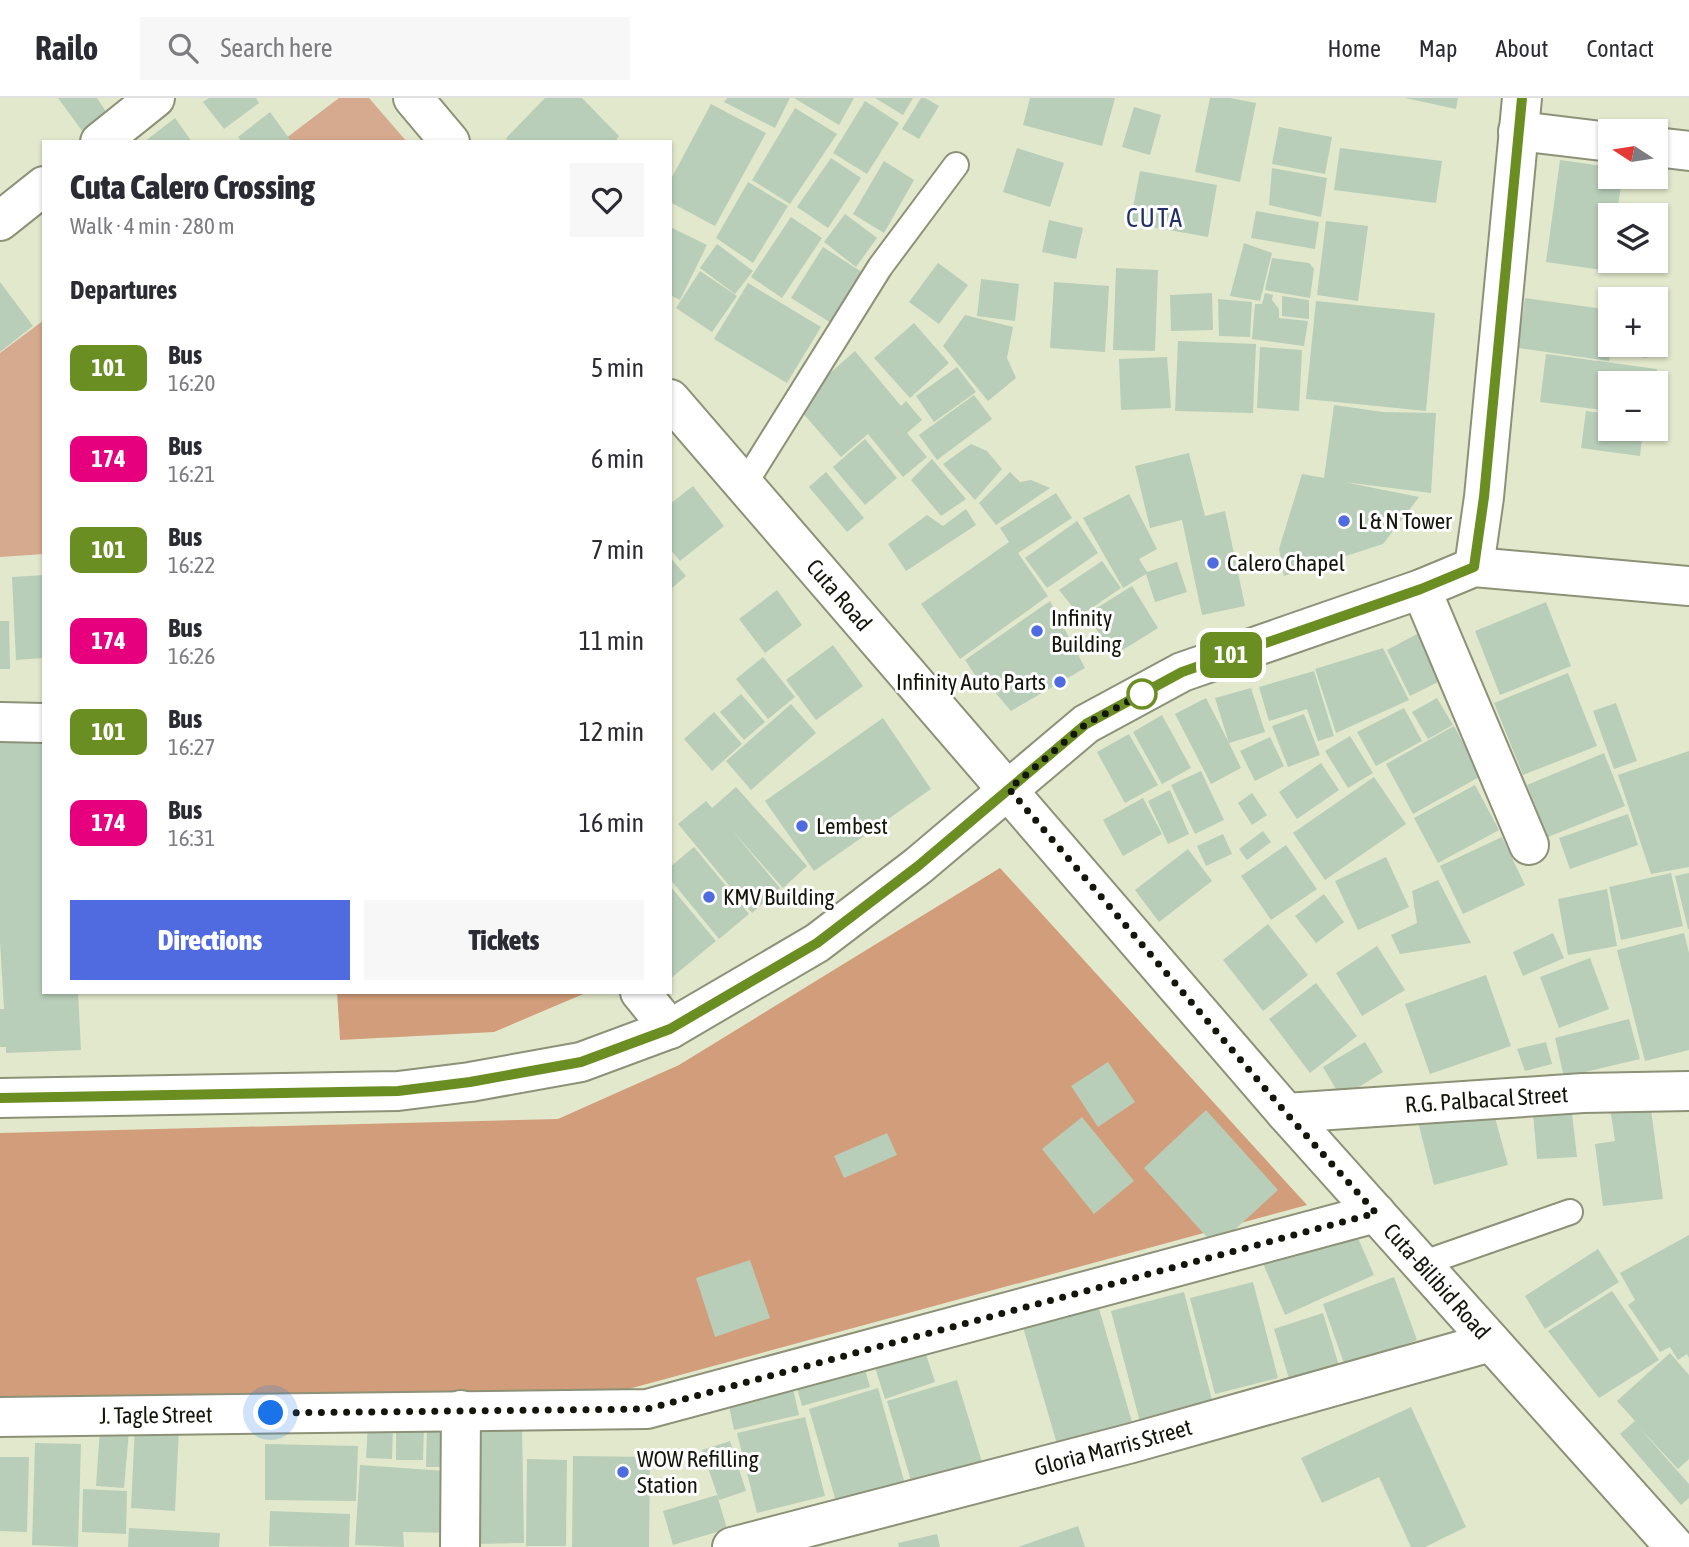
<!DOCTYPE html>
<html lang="en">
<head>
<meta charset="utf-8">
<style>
  :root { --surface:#fff; --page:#f7f7f7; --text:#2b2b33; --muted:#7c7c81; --line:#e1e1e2; --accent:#506be0 }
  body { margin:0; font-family:"Asap Condensed",sans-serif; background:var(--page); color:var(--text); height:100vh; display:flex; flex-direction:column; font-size:26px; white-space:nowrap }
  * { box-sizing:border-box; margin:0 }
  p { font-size:23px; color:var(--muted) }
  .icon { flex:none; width:38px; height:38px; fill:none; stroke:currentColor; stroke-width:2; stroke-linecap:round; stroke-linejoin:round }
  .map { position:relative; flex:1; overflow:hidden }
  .drawer { position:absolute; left:42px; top:42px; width:630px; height:854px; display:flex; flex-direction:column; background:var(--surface); border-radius:0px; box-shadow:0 2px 5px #0004 }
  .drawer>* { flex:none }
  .badge { padding:0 14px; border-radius:10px; font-size:24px; line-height:46px }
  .needle { width:46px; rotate:282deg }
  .buttons { position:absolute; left:1598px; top:21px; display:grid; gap:14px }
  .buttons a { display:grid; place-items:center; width:70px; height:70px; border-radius:0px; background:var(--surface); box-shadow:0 2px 5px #0004; font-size:35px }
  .you { position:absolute; width:35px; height:35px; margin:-18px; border:5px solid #fff; border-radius:50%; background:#1a73e8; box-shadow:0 0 0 10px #1a73e833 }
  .map>.badge { position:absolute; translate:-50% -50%; box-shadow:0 0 0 4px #fff }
  h2 { padding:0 28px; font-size:26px; line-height:63px }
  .round { display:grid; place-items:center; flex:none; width:74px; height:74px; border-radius:0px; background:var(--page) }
  .head { display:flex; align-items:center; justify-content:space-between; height:119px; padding:0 28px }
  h1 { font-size:33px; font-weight:800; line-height:52px }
  .action { display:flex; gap:14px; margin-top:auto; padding:14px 28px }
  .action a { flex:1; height:80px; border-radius:0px; background:var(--accent); color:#fff; font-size:28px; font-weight:800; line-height:80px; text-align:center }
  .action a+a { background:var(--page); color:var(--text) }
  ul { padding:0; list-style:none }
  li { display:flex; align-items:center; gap:21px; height:91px; padding:0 28px }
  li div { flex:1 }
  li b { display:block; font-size:26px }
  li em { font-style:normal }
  li .badge { min-width:77px; font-weight:700; text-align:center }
  header { display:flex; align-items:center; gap:42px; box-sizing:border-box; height:98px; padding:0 35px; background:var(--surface); border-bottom:2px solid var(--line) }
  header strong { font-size:33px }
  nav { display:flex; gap:38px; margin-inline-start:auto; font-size:24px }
  .search { width:490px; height:63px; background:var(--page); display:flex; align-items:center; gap:18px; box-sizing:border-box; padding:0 24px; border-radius:0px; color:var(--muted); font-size:26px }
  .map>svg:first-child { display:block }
  .green { fill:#d5aa8e }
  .forest { fill:#d19d7a }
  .building { fill:#b8ceb9 }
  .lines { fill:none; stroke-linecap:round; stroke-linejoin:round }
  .service-casing { stroke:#8c9177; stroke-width:28 }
  .minor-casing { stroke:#8c9177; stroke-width:42 }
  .tertiary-casing { stroke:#8c9177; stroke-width:42 }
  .service { stroke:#fff; stroke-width:24 }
  .minor { stroke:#fff; stroke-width:38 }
  .tertiary { stroke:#fff; stroke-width:38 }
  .line-casing { stroke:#fff; stroke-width:16 }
  .line { stroke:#6b8e23; stroke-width:10 }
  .walk { stroke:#14160c; stroke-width:7; stroke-dasharray:0 12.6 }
  .poi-dot { fill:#506be0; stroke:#fff; stroke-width:2.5 }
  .stop-dot { fill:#fff; stroke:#6b8e23; stroke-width:3.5 }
  .labels { text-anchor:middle; stroke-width:6; stroke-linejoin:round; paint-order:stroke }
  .poi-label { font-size:23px; fill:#14160c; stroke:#fff; text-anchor:start }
  .street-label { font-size:23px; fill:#14160c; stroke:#fff }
  .quarter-label { font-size:26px; letter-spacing:2px; fill:#223068; stroke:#fff }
</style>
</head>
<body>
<header>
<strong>Railo</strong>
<div class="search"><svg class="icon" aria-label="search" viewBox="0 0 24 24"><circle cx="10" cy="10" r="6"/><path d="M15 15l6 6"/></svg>Search here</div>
<nav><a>Home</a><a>Map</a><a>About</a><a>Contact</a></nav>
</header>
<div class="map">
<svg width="1689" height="1449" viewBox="0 0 1689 1449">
  <rect width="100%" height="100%" fill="#e2e8cc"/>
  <g class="green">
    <polygon points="339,0 369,0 407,44 281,44"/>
    <polygon points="44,222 44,456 0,459 0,255"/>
  </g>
  <g class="forest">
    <polygon points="1000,770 1307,1107 621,1293 0,1301 0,1035 558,1021 679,967"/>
    <polygon points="337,894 588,894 494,934 340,942"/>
  </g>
  <g class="building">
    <polygon points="58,0 97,0 107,15 83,34"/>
    <polygon points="209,0 256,0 259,5 224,31 203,4"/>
    <polygon points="545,0 582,0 619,38 615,44 509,44 506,40"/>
    <polygon points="727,0 790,0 775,30 724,4"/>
    <polygon points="794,0 854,0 839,27"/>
    <polygon points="875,0 913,0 903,17"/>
    <polygon points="921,0 925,0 939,8 919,41 902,31"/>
    <polygon points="1030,0 1115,0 1102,48 1023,27"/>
    <polygon points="1210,0 1230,0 1256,5 1240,84 1195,74"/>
    <polygon points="1405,0 1458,0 1456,11"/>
    <polygon points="865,3 899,25 867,76 833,55"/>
    <polygon points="711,6 766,35 715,128 670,104 670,83"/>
    <polygon points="1134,9 1161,17 1150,57 1122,49"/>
    <polygon points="795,10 837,36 790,106 752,82"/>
    <polygon points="270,14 291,43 242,44 238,39"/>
    <polygon points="175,20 192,44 144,44"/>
    <polygon points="1279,29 1332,39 1325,76 1272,66"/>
    <polygon points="1017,50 1064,65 1050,109 1003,94"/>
    <polygon points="1340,50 1442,63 1436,105 1334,92"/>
    <polygon points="831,60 861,80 828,130 797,109"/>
    <polygon points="1560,62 1610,69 1610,79 1622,79 1617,117 1610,117 1609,173 1546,164"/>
    <polygon points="884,63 914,82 884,135 853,116"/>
    <polygon points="1272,70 1327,80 1321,119 1269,107"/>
    <polygon points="1140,73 1217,87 1208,139 1130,125"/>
    <polygon points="748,84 788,108 753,165 716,140"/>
    <polygon points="1256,113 1319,124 1315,151 1251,140"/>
    <polygon points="845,116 877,140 856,169 824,144"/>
    <polygon points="791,119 822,140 782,200 751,179"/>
    <polygon points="1049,122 1083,130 1076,161 1042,154"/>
    <polygon points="1326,123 1368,128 1358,203 1317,197"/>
    <polygon points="670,129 707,147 680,202 670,197"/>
    <polygon points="1244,145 1272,155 1260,203 1230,198"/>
    <polygon points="717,146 753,173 735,196 700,170"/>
    <polygon points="823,149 868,178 836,228 791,200"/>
    <polygon points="1272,160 1309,165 1314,171 1310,200 1265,192"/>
    <polygon points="938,165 968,187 939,226 909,204"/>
    <polygon points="1116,170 1158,172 1155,253 1113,252"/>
    <polygon points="700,173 737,198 712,234 676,210"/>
    <polygon points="981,181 1019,186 1015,223 977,218"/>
    <polygon points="0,184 33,228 0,254"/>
    <polygon points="1054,184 1109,188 1105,254 1050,250"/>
    <polygon points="748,185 821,229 787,285 714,241"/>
    <polygon points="1212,195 1213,232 1171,233 1170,197"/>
    <polygon points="1265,195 1273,197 1272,202 1279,211 1279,220 1308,223 1304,248 1252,241 1255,206 1262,206"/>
    <polygon points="1282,198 1309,202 1309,221 1282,218"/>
    <polygon points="1525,200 1610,212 1611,247 1609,263 1518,250"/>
    <polygon points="1218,201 1252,204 1250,239 1219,238"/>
    <polygon points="1316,203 1435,215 1426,313 1306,301"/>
    <polygon points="965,217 1013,229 1007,260 1016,280 988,303 943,248"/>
    <polygon points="914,225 949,265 910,300 874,260"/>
    <polygon points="1178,243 1256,246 1253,315 1175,313"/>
    <polygon points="1615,247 1648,247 1647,260 1614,255"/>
    <polygon points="1260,249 1302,252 1299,313 1257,310"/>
    <polygon points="855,253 901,308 906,303 922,322 907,335 927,359 903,379 868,336 841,359 795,306"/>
    <polygon points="1546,256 1657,271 1655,285 1610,285 1610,313 1540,304"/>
    <polygon points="1167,259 1171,310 1121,312 1119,261"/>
    <polygon points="957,269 976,294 934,324 916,298"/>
    <polygon points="974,297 992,321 937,362 919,337"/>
    <polygon points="1334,307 1383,314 1436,315 1431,395 1344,384 1419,399 1383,446 1284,478 1279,451 1302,376 1324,380"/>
    <polygon points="1586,313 1610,316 1610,331 1643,331 1640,358 1581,350"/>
    <polygon points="865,341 897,380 865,407 833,369"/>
    <polygon points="971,346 987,353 1002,371 975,402 943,366"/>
    <polygon points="1189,355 1205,418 1225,413 1245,508 1202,517 1182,422 1150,430 1135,368"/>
    <polygon points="932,361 966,401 941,418 911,382"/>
    <polygon points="826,374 864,420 847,434 809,389"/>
    <polygon points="1010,374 1020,384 1031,382 1050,390 996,427 979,405"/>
    <polygon points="693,388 724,428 680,463 670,451 670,406"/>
    <polygon points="1056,395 1072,420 1018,455 1048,498 960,561 921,506 1009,444 1000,430"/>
    <polygon points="1129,396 1157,451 1139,461 1147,474 1177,464 1187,494 1155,504 1146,476 1123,490 1083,420"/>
    <polygon points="966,411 976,427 906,473 888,446 927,417 943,428"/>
    <polygon points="1077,423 1098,455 1047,490 1025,460"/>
    <polygon points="670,459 686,478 672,490 670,488"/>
    <polygon points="1102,463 1121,490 1080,518 1059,492"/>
    <polygon points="44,477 44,560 16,562 12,479"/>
    <polygon points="1132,488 1158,530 1113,558 1087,516"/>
    <polygon points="777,492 802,527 765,555 739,521"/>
    <polygon points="1050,503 1085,570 1011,613 981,578 977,580 965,562"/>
    <polygon points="1546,504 1571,568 1500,597 1475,533"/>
    <polygon points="0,523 9,523 10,571 0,571"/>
    <polygon points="1419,535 1442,582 1410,598 1387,552"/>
    <polygon points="833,547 863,588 816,622 786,582"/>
    <polygon points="1383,550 1409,602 1336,635 1315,571"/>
    <polygon points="763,559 795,599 768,621 736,581"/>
    <polygon points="1314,573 1334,638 1318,643 1307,611 1269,623 1259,589"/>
    <polygon points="1568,575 1597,648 1523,677 1494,605"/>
    <polygon points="1251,590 1265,634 1229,645 1241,670 1211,686 1175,616 1206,600 1229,645 1215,600"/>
    <polygon points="741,596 765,624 744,642 720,614"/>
    <polygon points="1437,600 1453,627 1428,641 1412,614"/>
    <polygon points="1616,605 1637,663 1614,671 1593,613"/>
    <polygon points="791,606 816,635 751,692 726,663"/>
    <polygon points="1404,610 1422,643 1376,668 1357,634"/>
    <polygon points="714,614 742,646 712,673 684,641"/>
    <polygon points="1304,616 1320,657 1288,669 1272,628"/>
    <polygon points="1162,617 1191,670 1162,686 1133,634"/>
    <polygon points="883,620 931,691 814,773 765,703"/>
    <polygon points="1454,628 1481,678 1413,716 1386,666"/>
    <polygon points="0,636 44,636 44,894 78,894 81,952 6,955 6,949 0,949 0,911 4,911 0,844"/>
    <polygon points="1129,636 1158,687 1125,705 1097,654"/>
    <polygon points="1350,638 1373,675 1348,690 1325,653"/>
    <polygon points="1270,639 1284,668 1255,683 1240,653"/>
    <polygon points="1689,653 1689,769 1651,776 1618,677"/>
    <polygon points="1604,655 1625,708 1548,739 1527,687"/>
    <polygon points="1321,665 1339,692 1297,721 1279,694"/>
    <polygon points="1201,673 1224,722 1195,736 1171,687"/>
    <polygon points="1374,679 1406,726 1325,782 1293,735"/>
    <polygon points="1475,687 1499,732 1438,765 1414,720"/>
    <polygon points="736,689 807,768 783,790 731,731 780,790 752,815 678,726 706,703 712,710"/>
    <polygon points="1170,692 1189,736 1168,746 1148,703"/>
    <polygon points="1252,695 1267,717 1252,727 1238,705"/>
    <polygon points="1143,700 1162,736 1123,758 1103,722"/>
    <polygon points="1628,716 1638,747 1570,771 1559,740"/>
    <polygon points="1263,733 1271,744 1247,762 1239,751"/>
    <polygon points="1223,736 1232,756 1206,768 1197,748"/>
    <polygon points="1502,739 1525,787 1463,816 1440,768"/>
    <polygon points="1286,747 1317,791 1271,822 1241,778"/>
    <polygon points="694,749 749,816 719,841 670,781 670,769"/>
    <polygon points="1188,751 1212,783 1159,824 1135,792"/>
    <polygon points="1386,759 1409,809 1358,832 1335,783"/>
    <polygon points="1671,775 1683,828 1621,842 1609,789"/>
    <polygon points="1689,775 1689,831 1688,831 1675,778"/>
    <polygon points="1438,782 1471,845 1400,856 1391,837 1417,825 1412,793"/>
    <polygon points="670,788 716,843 670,881"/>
    <polygon points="1607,791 1617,848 1568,857 1558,801"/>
    <polygon points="1324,796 1344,824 1316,845 1295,818"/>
    <polygon points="1268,826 1308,877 1263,913 1223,862"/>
    <polygon points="1553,835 1564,860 1523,878 1513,854"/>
    <polygon points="1684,835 1689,855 1689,952 1645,963 1617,852"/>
    <polygon points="1377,848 1405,892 1362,918 1336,875"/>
    <polygon points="1590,860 1609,911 1559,930 1540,879"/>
    <polygon points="1486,877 1511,948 1430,976 1405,906"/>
    <polygon points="1316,885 1357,938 1310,975 1269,921"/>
    <polygon points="1629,921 1640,961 1564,979 1555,940"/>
    <polygon points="1365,944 1383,974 1341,1000 1323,969"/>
    <polygon points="1546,944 1552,966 1525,973 1517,951"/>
    <polygon points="1108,964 1135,1004 1098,1029 1071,988"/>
    <polygon points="1649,997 1663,1101 1603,1108 1595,1046 1615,1043 1609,1003"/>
    <polygon points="1491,1005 1508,1067 1434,1087 1418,1024"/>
    <polygon points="1206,1012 1278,1092 1216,1149 1144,1070"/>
    <polygon points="1533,1015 1572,1015 1577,1059 1537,1061"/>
    <polygon points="1082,1019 1134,1083 1094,1116 1042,1051"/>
    <polygon points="887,1035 897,1057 844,1080 834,1058"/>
    <polygon points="1351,1124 1374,1177 1285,1217 1262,1163"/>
    <polygon points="1689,1137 1689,1260 1687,1256 1678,1262 1670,1249 1660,1254 1628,1207 1635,1202 1620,1175"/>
    <polygon points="1598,1151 1619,1184 1545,1231 1525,1198"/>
    <polygon points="750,1162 770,1220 715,1239 696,1180"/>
    <polygon points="1394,1179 1417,1242 1345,1268 1323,1206"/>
    <polygon points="1253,1184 1278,1280 1215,1296 1190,1200"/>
    <polygon points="1612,1193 1659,1262 1599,1300 1548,1233"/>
    <polygon points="1184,1194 1214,1310 1141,1328 1111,1213"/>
    <polygon points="1098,1207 1132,1324 1057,1346 1023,1229"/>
    <polygon points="1323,1215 1343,1281 1294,1297 1274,1231"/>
    <polygon points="923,1247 935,1284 885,1301 873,1263"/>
    <polygon points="1670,1255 1689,1277 1689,1361 1678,1371 1638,1328 1689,1386 1689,1400 1681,1407 1620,1336 1635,1323 1617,1303"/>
    <polygon points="864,1268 870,1289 802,1308 796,1286"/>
    <polygon points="791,1282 799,1317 734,1332 727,1298"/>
    <polygon points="957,1282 985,1374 915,1396 887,1303"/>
    <polygon points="878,1290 905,1386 837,1407 809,1311"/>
    <polygon points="1411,1309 1466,1429 1425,1449 1411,1449 1379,1379 1322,1405 1301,1360"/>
    <polygon points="805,1319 825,1398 757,1415 737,1335"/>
    <polygon points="427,1326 460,1326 459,1369 426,1369"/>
    <polygon points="522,1326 524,1445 474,1446 472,1327"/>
    <polygon points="135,1327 179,1330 175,1413 131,1410"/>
    <polygon points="368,1327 393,1327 392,1361 366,1360"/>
    <polygon points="396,1327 424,1328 423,1362 396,1362"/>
    <polygon points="100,1331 129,1333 124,1390 96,1388"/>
    <polygon points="730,1343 746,1393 719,1402 702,1352"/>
    <polygon points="35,1345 81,1346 78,1449 32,1447"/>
    <polygon points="265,1346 358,1348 356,1403 265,1402"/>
    <polygon points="573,1358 650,1359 649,1449 572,1449"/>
    <polygon points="0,1359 29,1359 27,1434 0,1433"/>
    <polygon points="527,1361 567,1362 566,1448 526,1448"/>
    <polygon points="360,1367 459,1374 459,1435 403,1434 404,1449 355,1447"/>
    <polygon points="83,1391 127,1393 126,1436 82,1434"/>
    <polygon points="717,1397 727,1431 673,1447 663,1413"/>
    <polygon points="270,1413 350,1416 349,1449 269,1448"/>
    <polygon points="1078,1428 1085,1449 1018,1449"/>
    <polygon points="129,1430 220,1435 219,1449 128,1449"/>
    <polygon points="937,1436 940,1449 899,1449 898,1445"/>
  </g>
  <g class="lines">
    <defs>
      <g id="service">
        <polyline points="744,387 880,169 956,67"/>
        <polyline points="1421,1166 1570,1114"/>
      </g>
      <g id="minor">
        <polyline points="1518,33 1610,44"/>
        <polyline points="100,44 155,0"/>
        <polyline points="1656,49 1689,53"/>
        <polyline points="0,123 44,88"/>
        <polyline points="1474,469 1484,399 1522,0"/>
        <polyline points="1421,491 1529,747"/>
        <polyline points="1,624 44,625"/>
        <polyline points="1009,691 1086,626 1182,574 1421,491 1474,469 1689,488"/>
        <polyline points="640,894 670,931"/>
        <path id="s1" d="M1286,1015L1583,995L1689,993"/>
        <path id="s2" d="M0,1319L647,1311L1376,1115"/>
        <polyline points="460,1449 461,1312"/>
        <path id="s3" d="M732,1449L1132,1345L1491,1244"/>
      </g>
      <g id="tertiary">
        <polyline points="413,0 450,44"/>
        <path id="s4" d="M670,301L1286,1015L1675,1449"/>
        <polyline points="0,1000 398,993 470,984 581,964 670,931 817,845 918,768 1009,691"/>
      </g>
    </defs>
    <use href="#service" class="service-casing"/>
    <use href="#minor" class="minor-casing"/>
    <use href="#tertiary" class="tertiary-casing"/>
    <use href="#service" class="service"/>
    <use href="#minor" class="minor"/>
    <use href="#tertiary" class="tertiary"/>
  </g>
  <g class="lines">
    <defs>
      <polyline id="line" points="0,1000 398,993 470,984 581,964 670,931 817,845 918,768 1086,626 1182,574 1421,491 1474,469 1484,399 1522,0"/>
    </defs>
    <use href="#line" class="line-casing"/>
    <use href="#line" class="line"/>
    <polyline class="walk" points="271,1315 647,1311 1376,1115 1286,1015 1009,691 1086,626 1142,596"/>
  </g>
  <g class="poi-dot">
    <circle cx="1344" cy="423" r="7"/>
    <circle cx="1213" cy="465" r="7"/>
    <circle cx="1037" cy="533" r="7"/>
    <circle cx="1060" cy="584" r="7"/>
    <circle cx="802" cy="728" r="7"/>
    <circle cx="709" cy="799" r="7"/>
    <circle cx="623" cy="1374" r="7"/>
  </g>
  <circle class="stop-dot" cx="1142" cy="596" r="14"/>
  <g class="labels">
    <g class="poi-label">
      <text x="1358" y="431">L &amp; N Tower</text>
      <text x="1227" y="473">Calero Chapel</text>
      <text x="1051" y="528">Infinity<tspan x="1051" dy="26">Building</tspan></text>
      <text x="1046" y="592" text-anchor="end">Infinity Auto Parts</text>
      <text x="816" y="736">Lembest</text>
      <text x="723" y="807">KMV Building</text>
      <text x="637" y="1369">WOW Refilling<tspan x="637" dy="26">Station</tspan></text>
    </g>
    <g class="street-label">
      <text dy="8" stroke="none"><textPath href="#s4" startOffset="259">Cuta Road</textPath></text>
      <text dy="8" stroke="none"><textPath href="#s1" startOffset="201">R.G. Palbacal Street</textPath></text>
      <text dy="8" stroke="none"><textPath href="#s4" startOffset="1169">Cuta-Bilibid Road</textPath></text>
      <text dy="8" stroke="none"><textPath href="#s2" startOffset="156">J. Tagle Street</textPath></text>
      <text dy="8" stroke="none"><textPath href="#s3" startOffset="394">Gloria Marris Street</textPath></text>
    </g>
    <g class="quarter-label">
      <text x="1155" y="129">CUTA</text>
    </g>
  </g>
</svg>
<div class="buttons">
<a><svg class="needle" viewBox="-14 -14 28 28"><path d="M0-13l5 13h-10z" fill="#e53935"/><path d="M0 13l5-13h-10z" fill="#7c7c81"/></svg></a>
<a><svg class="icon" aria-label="layers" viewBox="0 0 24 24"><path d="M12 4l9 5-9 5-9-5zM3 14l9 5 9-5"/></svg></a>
<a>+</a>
<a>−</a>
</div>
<div class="you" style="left:271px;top:1315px"></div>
<b class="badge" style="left:1231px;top:557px;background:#6b8e23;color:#fff">101</b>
<section class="drawer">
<div class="head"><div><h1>Cuta Calero Crossing</h1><p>Walk · 4 min · 280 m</p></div><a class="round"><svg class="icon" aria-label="heart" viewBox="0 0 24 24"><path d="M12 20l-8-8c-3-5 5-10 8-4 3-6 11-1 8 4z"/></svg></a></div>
<h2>Departures</h2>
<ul>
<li><span class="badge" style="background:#6b8e23;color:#fff">101</span><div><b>Bus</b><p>16:20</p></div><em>5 min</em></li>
<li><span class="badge" style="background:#e6007e;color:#fff">174</span><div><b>Bus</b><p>16:21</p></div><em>6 min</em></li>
<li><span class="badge" style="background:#6b8e23;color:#fff">101</span><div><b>Bus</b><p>16:22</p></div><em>7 min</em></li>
<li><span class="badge" style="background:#e6007e;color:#fff">174</span><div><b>Bus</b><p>16:26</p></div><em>11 min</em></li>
<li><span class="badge" style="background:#6b8e23;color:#fff">101</span><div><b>Bus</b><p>16:27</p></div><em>12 min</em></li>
<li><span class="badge" style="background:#e6007e;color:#fff">174</span><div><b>Bus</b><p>16:31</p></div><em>16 min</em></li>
</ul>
<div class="action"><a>Directions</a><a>Tickets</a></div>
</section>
</div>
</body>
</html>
